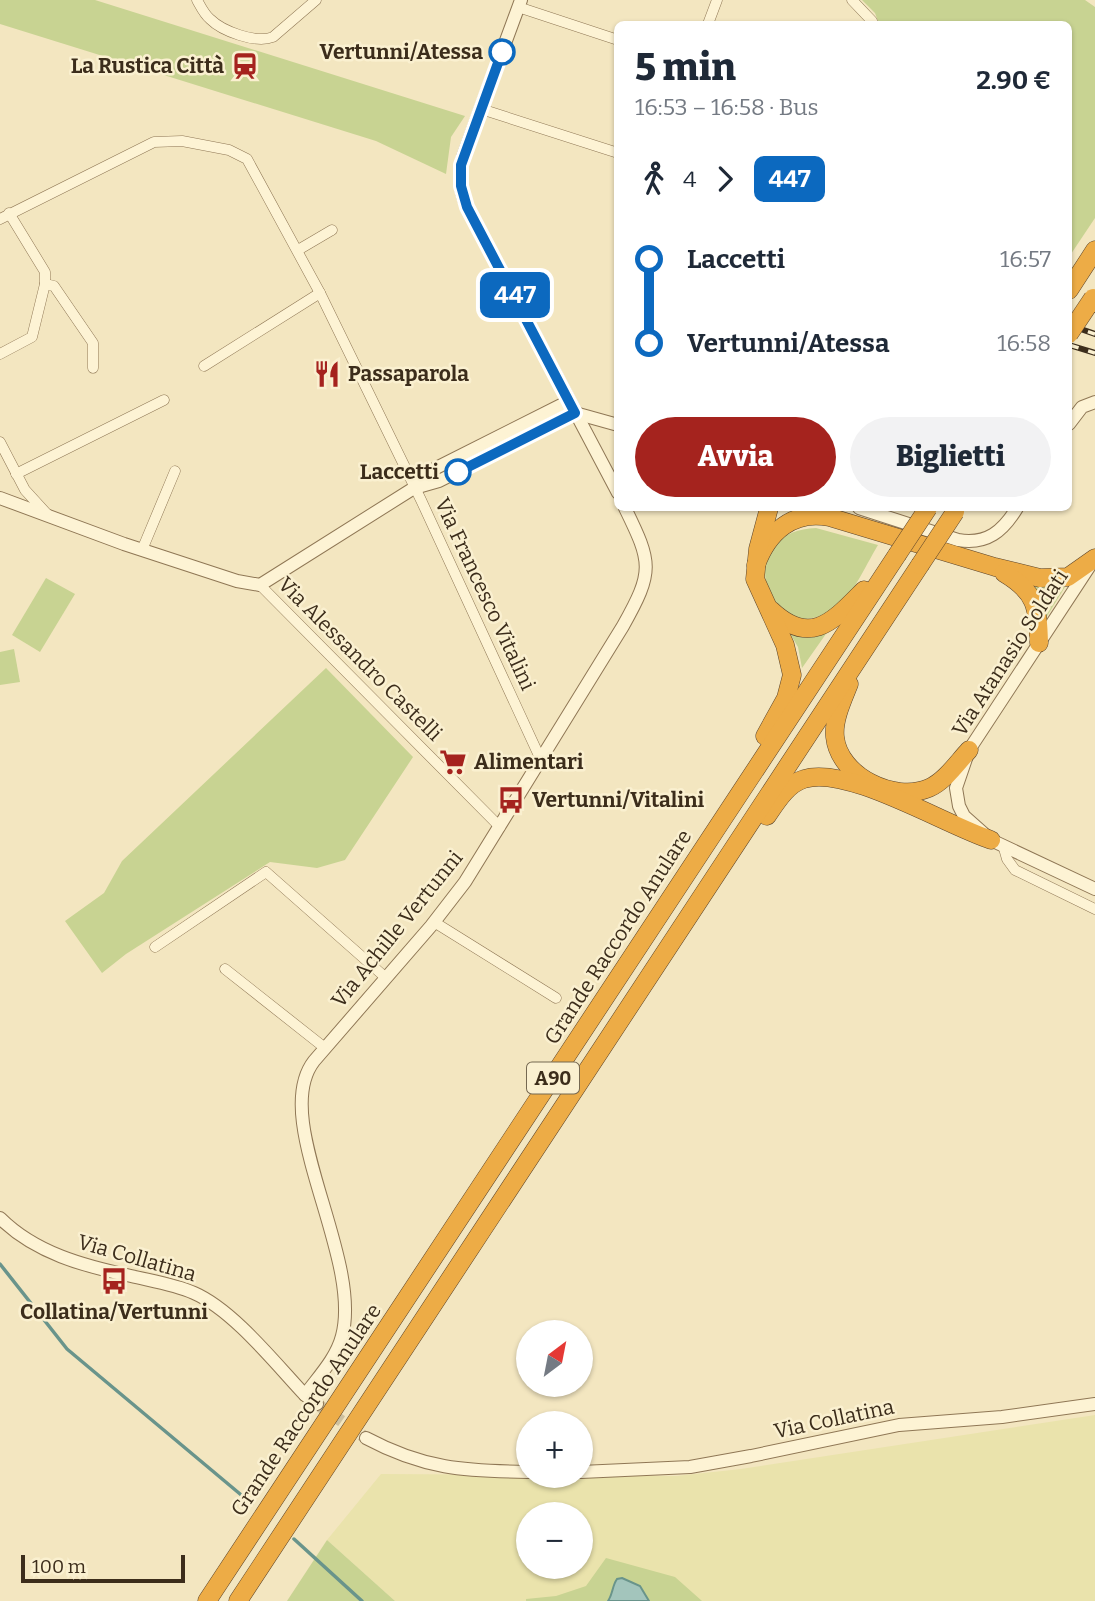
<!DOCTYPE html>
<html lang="it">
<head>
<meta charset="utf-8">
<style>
  :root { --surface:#fff; --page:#f2f2f3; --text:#1f2937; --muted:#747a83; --accent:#a5231e }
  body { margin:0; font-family:Bitter,serif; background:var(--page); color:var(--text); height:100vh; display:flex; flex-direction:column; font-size:26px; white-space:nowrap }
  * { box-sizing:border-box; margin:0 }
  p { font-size:23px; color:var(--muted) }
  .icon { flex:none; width:38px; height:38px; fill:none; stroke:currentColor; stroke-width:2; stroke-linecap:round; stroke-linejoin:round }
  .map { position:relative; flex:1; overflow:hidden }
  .drawer { position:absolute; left:614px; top:21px; width:458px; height:490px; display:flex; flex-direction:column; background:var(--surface); border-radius:10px; box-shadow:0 2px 5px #0004 }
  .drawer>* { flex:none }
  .badge { padding:0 14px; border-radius:10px; font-size:24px; line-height:46px }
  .needle { width:46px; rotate:32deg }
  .fabs { position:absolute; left:516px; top:1320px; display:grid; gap:14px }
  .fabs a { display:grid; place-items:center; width:77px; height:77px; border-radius:50%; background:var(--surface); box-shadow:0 2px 5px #0004; font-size:35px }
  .scale { position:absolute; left:21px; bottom:18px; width:164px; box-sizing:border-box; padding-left:7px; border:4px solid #3c2d1b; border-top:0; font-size:19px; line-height:24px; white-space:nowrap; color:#3c2d1b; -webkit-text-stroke:5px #faf0d0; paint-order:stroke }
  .map>.badge { position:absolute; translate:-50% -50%; box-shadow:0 0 0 4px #fff }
  .legs { display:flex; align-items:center; gap:10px; height:77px; padding:0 21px; font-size:23px }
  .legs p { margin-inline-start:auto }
  .overview { display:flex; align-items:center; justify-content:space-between; height:119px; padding:0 21px }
  h1 { font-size:38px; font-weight:800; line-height:52px }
  .cta { display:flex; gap:14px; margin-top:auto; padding:14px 21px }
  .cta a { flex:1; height:80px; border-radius:42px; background:var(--accent); color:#fff; font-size:28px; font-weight:800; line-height:80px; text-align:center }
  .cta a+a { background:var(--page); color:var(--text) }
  ul { padding:0 21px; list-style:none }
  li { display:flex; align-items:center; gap:24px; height:84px; font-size:26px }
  li i { display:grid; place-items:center; width:10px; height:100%; margin:0 9px; background:currentColor }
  li i::after { content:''; width:18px; height:18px; margin:-9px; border:5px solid; border-radius:50%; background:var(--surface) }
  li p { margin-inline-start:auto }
  li:first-child i { background:linear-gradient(#0000 50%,currentColor 0) }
  li:last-child i { background:linear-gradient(currentColor 50%,#0000 0) }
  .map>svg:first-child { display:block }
  .farmland { fill:#eae3ac; fill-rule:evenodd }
  .green { fill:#c8d392 }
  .water { fill:#a3c5bc; stroke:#69948b; stroke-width:2 }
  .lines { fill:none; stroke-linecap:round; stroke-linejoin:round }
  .stream { stroke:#69948b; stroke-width:3.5 }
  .tertiary-tunnel { stroke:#cec19f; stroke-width:12; stroke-dasharray:12 6; stroke-linecap:butt }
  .minor-casing { stroke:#8f7755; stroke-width:11 }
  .tertiary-casing { stroke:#8f7755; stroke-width:14 }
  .motorway-casing { stroke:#5c442a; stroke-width:19 }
  .minor { stroke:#fdf3d4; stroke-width:10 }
  .tertiary { stroke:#fdf3d4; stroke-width:12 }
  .motorway { stroke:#edac46; stroke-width:18 }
  .rail-casing { stroke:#3c2d1b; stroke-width:6 }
  .rail { stroke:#faf0d0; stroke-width:3.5; stroke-dasharray:10; stroke-linecap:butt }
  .motorway-bridge-casing { stroke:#5c442a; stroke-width:19; stroke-linecap:butt }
  .motorway-bridge { stroke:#edac46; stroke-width:18 }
  .line-1-casing { stroke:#fff; stroke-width:16 }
  .line-1 { stroke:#0c69bf; stroke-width:10 }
  .stop-1-dot { fill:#fff; stroke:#0c69bf; stroke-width:3.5 }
  .labels { text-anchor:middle; stroke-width:5; stroke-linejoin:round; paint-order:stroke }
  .shield { fill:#faf0d0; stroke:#756851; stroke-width:2 }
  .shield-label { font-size:19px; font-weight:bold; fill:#3c2d1b }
  .stop-label { font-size:21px; font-weight:bold; fill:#3c2d1b; stroke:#faf0d0; text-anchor:end }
  .poi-label { font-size:21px; font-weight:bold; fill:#3c2d1b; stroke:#faf0d0; text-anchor:start }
  .street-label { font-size:21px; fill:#3c2d1b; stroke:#faf0d0 }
</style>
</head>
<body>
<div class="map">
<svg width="1095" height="1601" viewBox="0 0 1095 1601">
  <rect width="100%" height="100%" fill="#f3e6c0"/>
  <path class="farmland" d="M1095,1415V1601H395L327,1540L381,1474L676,1476L741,1469ZM528,1514H581V1566H528Z"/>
  <g class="green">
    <polygon points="0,0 95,0 465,116 451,137 446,174 376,141 0,24"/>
    <polygon points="862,0 1085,0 1095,7 1095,218 1069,257 1069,24 879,24 875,13"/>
    <path d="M816,528L878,545C870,558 850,598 841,606C837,609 831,611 826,613C765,646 731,531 816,528Z"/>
    <polygon points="46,578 75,594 40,652 12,635"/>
    <polygon points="1028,580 1065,587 1044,621"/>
    <polygon points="828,631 802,668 798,647 789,632"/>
    <polygon points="14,649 20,682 0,685 0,652"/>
    <polygon points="326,668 413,757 345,860 317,868 270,862 126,954 102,973 65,921 104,893 122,861"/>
    <polygon points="327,1540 395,1601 287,1601"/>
    <polygon points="606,1558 675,1577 702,1601 526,1601 526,1599 556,1596 586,1586"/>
  </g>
  <path class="water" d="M622,1578L640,1586L649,1601H608C613,1594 612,1586 617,1579Z"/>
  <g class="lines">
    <g class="stream">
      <polyline points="0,1264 67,1349 252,1504"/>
      <polyline points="294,1539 362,1601"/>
    </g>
    <polyline class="tertiary-tunnel" points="317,1404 366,1438"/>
    <defs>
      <g id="minor">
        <path d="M197,0C201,7 204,14 210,19C222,31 256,44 273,37L316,0"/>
        <polyline points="852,0 872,21 871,24"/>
        <polyline points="518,7 618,40"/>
        <polyline points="708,24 717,0"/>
        <polyline points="481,109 618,153"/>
        <polyline points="0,219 154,142 182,141 229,150 247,159 320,293 421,500 541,760"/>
        <polyline points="298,250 332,230"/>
        <polyline points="45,284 54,286 93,343 93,368"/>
        <polyline points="0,354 32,337 45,284 45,272 9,213"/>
        <polyline points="204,366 320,293"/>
        <polyline points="0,442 25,490 47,514"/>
        <polyline points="16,474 164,400"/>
        <polyline points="142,550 175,471"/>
        <polyline points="260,585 500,827"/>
        <polyline points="1003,845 1007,859 1015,870 1095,909"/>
        <polyline points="434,922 556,998"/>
        <polyline points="155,947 266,872 385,977"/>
        <polyline points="225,969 325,1048"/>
      </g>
      <g id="tertiary">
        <path d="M521,0L463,157C458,174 460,191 467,207L618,493"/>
        <polyline points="575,413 618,425"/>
        <polyline points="1069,424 1082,407 1095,402"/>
        <polyline points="418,487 439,481 575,413"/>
        <polyline points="0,498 124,544 237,581 260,585 414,488 432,470 569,401"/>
        <path d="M859,508L958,540C987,545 1003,531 1017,508"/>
        <polyline points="1091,564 969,750 956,788 959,806 964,816 991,840 1095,889"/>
        <path d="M0,1218C35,1253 84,1266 131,1276C152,1281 174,1284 194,1293C233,1310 275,1363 305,1395L317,1404"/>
        <path d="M305,1395C318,1377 336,1359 342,1336C363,1257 269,1119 314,1061L431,926L465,882L623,626C654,571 652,563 625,508"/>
        <path d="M366,1438C424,1469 464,1471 528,1472"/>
        <polyline points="581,1472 690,1467 751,1456 899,1425 1002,1417 1095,1404"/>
      </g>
      <g id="motorway">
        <polyline points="1069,290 1095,250"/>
        <path d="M756,565C768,532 793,510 829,517L995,567L1040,578L1068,577L1095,558"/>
        <path d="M1004,573C1036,592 1038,607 1039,643"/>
        <path d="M771,610C811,648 834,620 864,590"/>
        <path d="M849,684C843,699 833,720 835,737C839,776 894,803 929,788C945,781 957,763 969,750"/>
        <polyline points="765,736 786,698 792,675 785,645 755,579 758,549 769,508"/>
        <path d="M767,816C776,803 787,784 804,779C847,765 945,825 991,840"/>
        <polyline points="207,1601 897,555"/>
        <polyline points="238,1601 920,565"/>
      </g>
    </defs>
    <use href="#minor" class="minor-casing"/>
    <use href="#tertiary" class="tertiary-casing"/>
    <use href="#motorway" class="motorway-casing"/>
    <use href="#minor" class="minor"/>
    <use href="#tertiary" class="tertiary"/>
    <use href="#motorway" class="motorway"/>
    <defs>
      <g id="rail">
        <polyline points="1069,325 1095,334"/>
        <polyline points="1069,345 1095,353"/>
      </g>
    </defs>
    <use href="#rail" class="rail-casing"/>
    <use href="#rail" class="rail"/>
    <defs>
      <g id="motorway-bridge">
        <polyline points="1069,334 1093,298"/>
        <polyline points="897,555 928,508"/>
        <polyline points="920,565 955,512"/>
      </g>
    </defs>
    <use href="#motorway-bridge" class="motorway-bridge-casing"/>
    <use href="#motorway-bridge" class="motorway-bridge"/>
  </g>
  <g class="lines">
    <defs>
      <polyline id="line-1" points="458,472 575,413 467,207 461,186 461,165 502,52"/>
    </defs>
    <use href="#line-1" class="line-1-casing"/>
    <use href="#line-1" class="line-1"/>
  </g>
  <defs>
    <symbol id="station-bare" viewBox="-9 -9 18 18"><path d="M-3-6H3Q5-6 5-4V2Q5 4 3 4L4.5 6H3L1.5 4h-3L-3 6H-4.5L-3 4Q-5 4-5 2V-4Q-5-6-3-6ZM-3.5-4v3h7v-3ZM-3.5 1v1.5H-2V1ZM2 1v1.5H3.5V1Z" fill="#a5231e" stroke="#faf0d0" stroke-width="2.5" paint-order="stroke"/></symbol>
    <symbol id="restaurant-bare" viewBox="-9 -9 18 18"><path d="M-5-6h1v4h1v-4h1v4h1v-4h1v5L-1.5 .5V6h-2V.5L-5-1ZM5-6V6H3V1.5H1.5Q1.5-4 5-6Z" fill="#a5231e" stroke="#faf0d0" stroke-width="2.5" paint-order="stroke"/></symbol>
    <symbol id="supermarket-bare" viewBox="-9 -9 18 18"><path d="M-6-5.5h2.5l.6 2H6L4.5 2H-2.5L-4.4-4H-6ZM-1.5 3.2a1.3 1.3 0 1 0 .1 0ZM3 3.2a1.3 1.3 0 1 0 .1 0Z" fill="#a5231e" stroke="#faf0d0" stroke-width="2.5" paint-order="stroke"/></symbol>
    <symbol id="bus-bare" viewBox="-9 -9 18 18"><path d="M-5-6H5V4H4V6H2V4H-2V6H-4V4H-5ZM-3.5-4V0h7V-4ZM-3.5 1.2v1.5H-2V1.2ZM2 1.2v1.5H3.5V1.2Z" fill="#a5231e" stroke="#faf0d0" stroke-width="2.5" paint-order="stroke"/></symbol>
  </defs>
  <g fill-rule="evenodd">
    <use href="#station-bare" x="226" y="47" width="38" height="38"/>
    <use href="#restaurant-bare" x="308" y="355" width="38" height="38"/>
    <use href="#supermarket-bare" x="434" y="743" width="38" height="38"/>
    <use href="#bus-bare" x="492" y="781" width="38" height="38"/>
    <use href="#bus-bare" x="95" y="1262" width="38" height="38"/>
  </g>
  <g class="stop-1-dot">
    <circle cx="502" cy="52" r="12"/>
    <circle cx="458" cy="472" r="12"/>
  </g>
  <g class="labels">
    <rect class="shield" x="527" y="1062.5" width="52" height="31" rx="5"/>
    <g class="shield-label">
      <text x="553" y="1085">A90</text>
    </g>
    <g class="stop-label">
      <text x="483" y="59">Vertunni/Atessa</text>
      <text x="439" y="479">Laccetti</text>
    </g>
    <g class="poi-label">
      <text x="224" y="73" text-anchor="end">La Rustica Città</text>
      <text x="348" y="381">Passaparola</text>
      <text x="474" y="769">Alimentari</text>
      <text x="532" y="807">Vertunni/Vitalini</text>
      <text x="114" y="1319" text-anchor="middle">Collatina/Vertunni</text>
    </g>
    <g class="street-label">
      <text transform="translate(485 594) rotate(65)" y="7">Via Francesco Vitalini</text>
      <text transform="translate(1010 653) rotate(-57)" y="7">Via Atanasio Soldati</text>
      <text transform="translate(360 659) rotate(45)" y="7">Via Alessandro Castelli</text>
      <text transform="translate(397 929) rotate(-51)" y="7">Via Achille Vertunni</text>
      <text transform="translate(618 937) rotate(-57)" y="7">Grande Raccordo Anulare</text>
      <text transform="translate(137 1258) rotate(16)" y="7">Via Collatina</text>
      <text transform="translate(306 1410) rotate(-56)" y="7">Grande Raccordo Anulare</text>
      <text transform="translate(834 1419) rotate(-12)" y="7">Via Collatina</text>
    </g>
  </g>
</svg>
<div class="fabs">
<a><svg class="needle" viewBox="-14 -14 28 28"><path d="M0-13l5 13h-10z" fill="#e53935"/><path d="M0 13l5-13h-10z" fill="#747a83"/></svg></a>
<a>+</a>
<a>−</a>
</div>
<div class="scale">100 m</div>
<b class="badge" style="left:515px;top:295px;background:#0c69bf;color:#fff">447</b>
<section class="drawer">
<div class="overview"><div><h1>5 min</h1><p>16:53 – 16:58 · Bus</p></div><b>2.90 €</b></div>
<div class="legs"><svg class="icon" aria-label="walk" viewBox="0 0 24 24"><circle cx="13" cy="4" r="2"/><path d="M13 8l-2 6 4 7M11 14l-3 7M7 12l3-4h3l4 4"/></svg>4<svg class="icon" aria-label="forward" viewBox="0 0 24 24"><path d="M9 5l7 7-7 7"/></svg><b class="badge" style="background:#0c69bf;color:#fff">447</b></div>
<ul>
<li><i style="color:#0c69bf"></i><b>Laccetti</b><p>16:57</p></li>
<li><i style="color:#0c69bf"></i><b>Vertunni/Atessa</b><p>16:58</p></li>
</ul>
<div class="cta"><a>Avvia</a><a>Biglietti</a></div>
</section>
</div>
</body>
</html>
